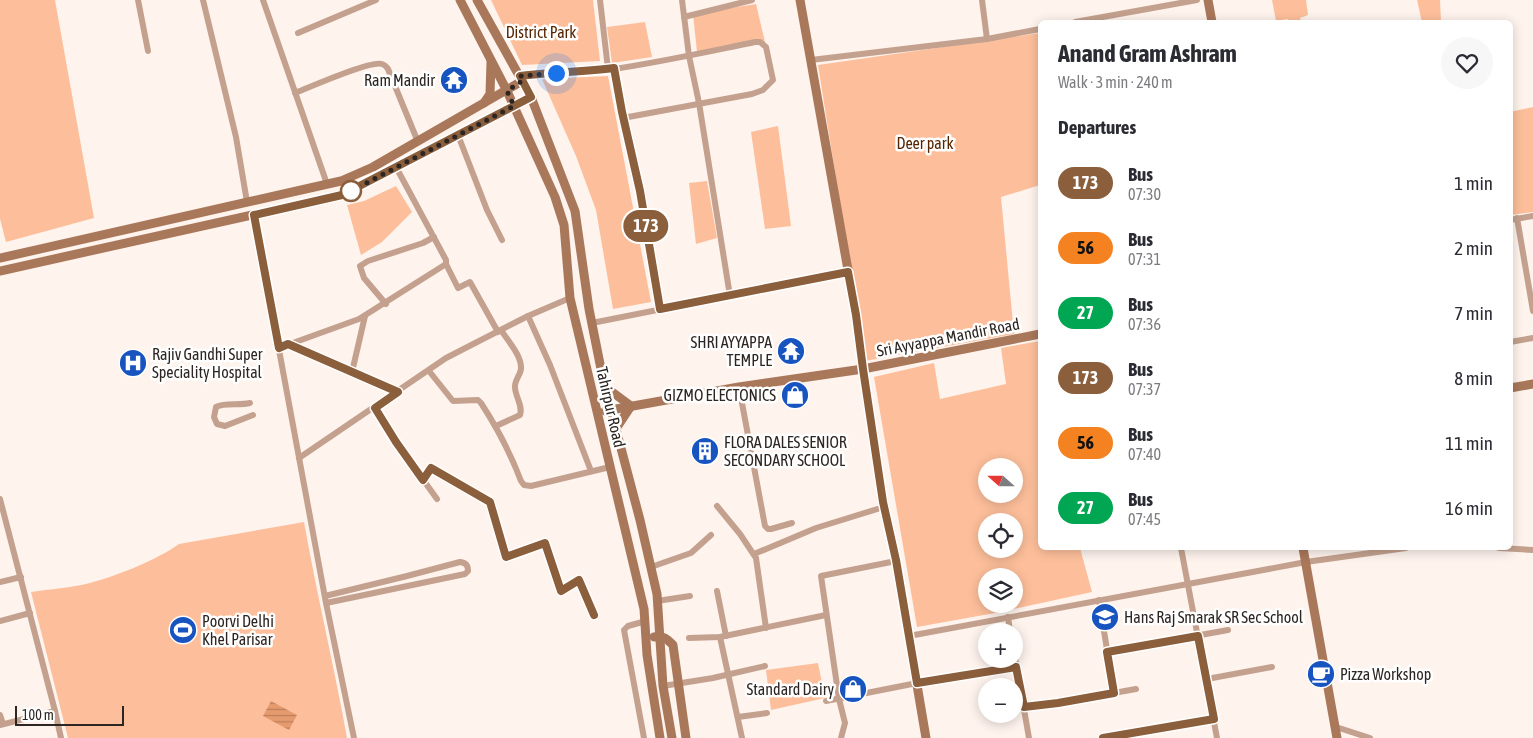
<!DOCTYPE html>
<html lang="en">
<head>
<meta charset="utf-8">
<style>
  :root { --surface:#fff; --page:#f7f7f7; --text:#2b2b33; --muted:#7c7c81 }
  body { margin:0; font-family:"Asap Condensed",sans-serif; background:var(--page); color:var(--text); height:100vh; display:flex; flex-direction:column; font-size:19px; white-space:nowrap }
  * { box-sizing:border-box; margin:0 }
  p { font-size:16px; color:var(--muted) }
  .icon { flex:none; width:28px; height:28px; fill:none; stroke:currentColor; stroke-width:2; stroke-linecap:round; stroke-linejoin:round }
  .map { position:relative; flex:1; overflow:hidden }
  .sheet { position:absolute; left:1038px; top:20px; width:475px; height:530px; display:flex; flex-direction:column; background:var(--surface); border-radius:8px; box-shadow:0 2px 12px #0003 }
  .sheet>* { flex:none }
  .badge { padding:0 10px; border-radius:16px; font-size:18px; line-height:32px }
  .needle { width:32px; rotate:291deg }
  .tools { position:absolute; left:978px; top:458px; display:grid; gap:10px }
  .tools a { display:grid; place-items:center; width:45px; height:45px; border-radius:50%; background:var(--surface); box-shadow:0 2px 12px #0003; font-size:25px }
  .scale { position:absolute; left:15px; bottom:12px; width:109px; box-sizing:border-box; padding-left:5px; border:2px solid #2c2521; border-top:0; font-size:14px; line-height:18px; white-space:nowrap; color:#2c2521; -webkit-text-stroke:4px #fff; paint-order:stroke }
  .you { position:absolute; width:25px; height:25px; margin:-12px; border:4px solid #fff; border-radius:50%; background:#1a73e8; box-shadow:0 0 0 8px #1a73e833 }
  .map>.badge { position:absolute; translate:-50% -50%; box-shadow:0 0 0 2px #fff }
  h2 { padding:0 20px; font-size:19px; line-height:45px }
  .round { display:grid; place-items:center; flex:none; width:52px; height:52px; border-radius:26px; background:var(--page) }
  .headline { display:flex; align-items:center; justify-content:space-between; height:85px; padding:0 20px }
  h1 { font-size:24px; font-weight:700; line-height:38px }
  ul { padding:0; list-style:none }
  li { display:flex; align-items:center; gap:15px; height:65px; padding:0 20px }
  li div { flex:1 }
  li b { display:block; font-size:19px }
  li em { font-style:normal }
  li .badge { min-width:55px; font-weight:700; text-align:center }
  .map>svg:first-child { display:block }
  .green { fill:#fdbf9b; fill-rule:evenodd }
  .water { fill:url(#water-rules) }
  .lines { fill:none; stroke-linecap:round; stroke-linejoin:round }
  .street { stroke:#c4a18e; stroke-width:6 }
  .secondary { stroke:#a9785b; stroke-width:9 }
  .line-casing { stroke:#fff; stroke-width:11 }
  .line { stroke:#8b5e3c; stroke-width:8 }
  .walk { stroke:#2c2521; stroke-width:5; stroke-dasharray:0 9 }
  .stop-dot { fill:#fff; stroke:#8b5e3c; stroke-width:2.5 }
  .labels { text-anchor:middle; stroke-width:5; stroke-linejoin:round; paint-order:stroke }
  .park-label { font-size:16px; fill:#552501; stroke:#fff }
  .poi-label { font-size:16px; fill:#2c2521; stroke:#fff; text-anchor:start }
  .street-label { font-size:16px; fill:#2c2521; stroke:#fff }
</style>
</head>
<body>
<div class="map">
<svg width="1533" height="738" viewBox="0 0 1533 738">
  <defs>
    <pattern id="water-rules" width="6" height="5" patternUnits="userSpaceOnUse" patternTransform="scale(1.25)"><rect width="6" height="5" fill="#e69b6e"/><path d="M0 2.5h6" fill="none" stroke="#bb7e5a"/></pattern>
  </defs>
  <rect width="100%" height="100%" fill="#fef3ed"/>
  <g class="green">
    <polygon points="0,0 55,0 94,218 6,242 0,219"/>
    <polygon points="491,0 593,0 600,61 522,65"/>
    <polygon points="1272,0 1306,0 1308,15 1300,18 1301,22 1289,22 1288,19 1276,21"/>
    <polygon points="1417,0 1440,0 1441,22 1422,22"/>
    <polygon points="756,4 765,42 729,49 697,52 693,14"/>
    <polygon points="645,22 652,57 612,63 607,27"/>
    <polygon points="1040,33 1040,185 1001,197 1014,334 865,361 818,65"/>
    <polygon points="608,76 651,302 613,309 596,210 576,156 542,79"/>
    <polygon points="1533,107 1533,212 1510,215 1510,112"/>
    <polygon points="778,126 791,226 765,229 751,132"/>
    <polygon points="707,181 717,238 696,244 689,183"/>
    <polygon points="396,186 412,212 382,242 361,255 347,205 364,201"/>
    <path d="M1040,341V548H1080L1092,592L995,613L917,627L874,377L934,363L940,399L1006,384L1001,348ZM986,466H1014V494H986ZM986,521H1014V549H986ZM986,576H1014V604H986Z"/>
    <path d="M304,522C317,595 334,666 347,738H68L31,592C50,589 71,588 90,583C116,576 157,560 179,544Z"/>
    <polygon points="818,663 825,698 771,710 766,670"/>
  </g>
  <polygon class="water" points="271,701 297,715 289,730 263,716"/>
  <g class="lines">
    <g class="street">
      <polyline points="138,0 148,51"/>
      <polyline points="203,0 236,137 247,202"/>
      <polyline points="263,0 327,184"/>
      <polyline points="600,0 608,69"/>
      <polyline points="682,0 689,56 699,103 730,296"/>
      <polyline points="982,0 987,39"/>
      <polyline points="684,17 752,0"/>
      <polyline points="1075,22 1197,0"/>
      <polyline points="298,33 376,0"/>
      <polyline points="811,60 987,39 1040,29"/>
      <polyline points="615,68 622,112 640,191 660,309"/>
      <path d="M520,77C544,73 568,75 593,72C648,65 701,53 755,42H760L766,47L773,80L763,90L752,94L623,118"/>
      <path d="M295,93C310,87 371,60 382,64C385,65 386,66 388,69L418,142"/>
      <polyline points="458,135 487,210 502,240"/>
      <polyline points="254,215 326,603 354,738"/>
      <polyline points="1517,218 1533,311"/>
      <polyline points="1510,220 1533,216"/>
      <polyline points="446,264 458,288 470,282 498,332"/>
      <polyline points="386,304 364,278 360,266 368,261 423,243 434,237"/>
      <polyline points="528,316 550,365 591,471"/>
      <polyline points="592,323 848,272"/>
      <polyline points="1510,342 1533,338"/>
      <polyline points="288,344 398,392"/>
      <polyline points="279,348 359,319 446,264 446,260 396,167"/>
      <path d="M429,371L453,401L478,400L481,403C498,429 510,452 521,481L524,485L531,486L610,467"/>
      <polyline points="352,372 365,316"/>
      <polyline points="739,387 765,526 768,529 771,529 792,523"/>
      <path d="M250,403C239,406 226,402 216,407L214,417L217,424L225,426L253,415"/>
      <polyline points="375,408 396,442 437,499"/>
      <path d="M496,426L520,415C523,406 516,398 515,388C514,381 520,376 521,369C522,356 508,341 501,330"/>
      <polyline points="299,458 446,358 528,316 570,298"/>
      <polyline points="423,480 431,467 490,502 506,557 545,543 561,591 579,580 594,615"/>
      <polyline points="0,499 55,711"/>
      <polyline points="717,506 740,534 756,558 766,628"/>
      <polyline points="1181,548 1217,738"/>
      <polyline points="1499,548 1533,550"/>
      <polyline points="754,554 816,528 884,507"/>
      <polyline points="651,567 691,553 711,535"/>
      <polyline points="0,582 21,577"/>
      <polyline points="717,591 726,636"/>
      <path d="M325,596L407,576L460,562C466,563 468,565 468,571L465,574L326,603"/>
      <polyline points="1099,600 1114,693"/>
      <polyline points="657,601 690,596"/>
      <polyline points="1008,617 1010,631"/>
      <polyline points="0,621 30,613"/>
      <polyline points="909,636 1306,562 1406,548"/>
      <polyline points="720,637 742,738"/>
      <polyline points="689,638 720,637 826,615"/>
      <polyline points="1014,652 1029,738"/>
      <polyline points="1107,652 1228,630"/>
      <polyline points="1207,679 1272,667"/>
      <polyline points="663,686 713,678 765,666"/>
      <polyline points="826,701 917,683 1016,667"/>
      <polyline points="1024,707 1058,703 1136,689"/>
      <polyline points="0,715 3,724"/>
      <polyline points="738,717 767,713"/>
      <polyline points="0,725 55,711 61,738"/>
      <polyline points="1336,727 1370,738"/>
      <polyline points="644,738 624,630 628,626 646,621"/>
      <polyline points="841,738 845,723 839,699 821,576 896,561"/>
      <polyline points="1103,738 1214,719"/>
    </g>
    <g class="secondary">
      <polyline points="460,0 507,91 555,197 564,225 570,298 644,609 647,655 660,738"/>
      <polyline points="477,0 531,97 575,211 589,309 604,384 640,520 657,594 663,686 672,738"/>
      <polyline points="800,0 856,315 863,369 883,502 896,561 926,738"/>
      <polyline points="1208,0 1212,22"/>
      <polyline points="484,103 490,94 491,62"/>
      <polyline points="0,258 341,181 373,167 522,81"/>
      <polyline points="0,271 342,195 531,97"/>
      <polyline points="604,386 631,406 615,430"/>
      <polyline points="1510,388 1533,384"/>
      <polyline points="605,411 739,387 863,369 1040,334"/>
      <polyline points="1303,548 1337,738"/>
      <path d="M654,637C663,635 667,639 673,645L686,738"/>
    </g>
  </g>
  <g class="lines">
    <defs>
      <path id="line" d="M594,615L579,580L561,591L545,543L506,557L490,502L431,468L423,480L396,442L375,408L398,392L288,344L279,348L254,215L342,195L531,97L520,76C551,72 583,72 614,68L622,112L640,191L660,309L848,272L856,315L863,369L883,502L896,560L917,683L1016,667L1024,707L1058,703L1114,693L1107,652L1198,636L1214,719L1103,738"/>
    </defs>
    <use href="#line" class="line-casing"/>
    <use href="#line" class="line"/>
    <polyline class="walk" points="351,191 514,106 507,91 522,81 520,76 556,73"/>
  </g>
  <defs>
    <symbol id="temple-disc" viewBox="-11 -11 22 22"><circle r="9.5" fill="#1854c0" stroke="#fff"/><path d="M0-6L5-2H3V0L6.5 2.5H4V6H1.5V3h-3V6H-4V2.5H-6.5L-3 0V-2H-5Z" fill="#fff"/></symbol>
    <symbol id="hospital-disc" viewBox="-11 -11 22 22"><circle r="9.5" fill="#1854c0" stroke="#fff"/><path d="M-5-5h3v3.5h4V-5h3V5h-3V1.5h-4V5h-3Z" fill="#fff"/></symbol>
    <symbol id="shop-disc" viewBox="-11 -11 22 22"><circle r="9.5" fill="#1854c0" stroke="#fff"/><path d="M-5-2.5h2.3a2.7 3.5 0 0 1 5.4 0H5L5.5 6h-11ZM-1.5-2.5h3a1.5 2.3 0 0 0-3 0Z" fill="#fff"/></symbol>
    <symbol id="building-disc" viewBox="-11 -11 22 22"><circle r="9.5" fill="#1854c0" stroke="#fff"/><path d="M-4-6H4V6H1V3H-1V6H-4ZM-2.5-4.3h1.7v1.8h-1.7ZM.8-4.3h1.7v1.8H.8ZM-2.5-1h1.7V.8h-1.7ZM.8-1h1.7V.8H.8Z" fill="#fff"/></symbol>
    <symbol id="school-disc" viewBox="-11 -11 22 22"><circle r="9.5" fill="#1854c0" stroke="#fff"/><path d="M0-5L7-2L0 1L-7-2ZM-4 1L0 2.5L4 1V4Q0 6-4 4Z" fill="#fff"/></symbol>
    <symbol id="stadium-disc" viewBox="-11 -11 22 22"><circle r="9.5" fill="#1854c0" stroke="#fff"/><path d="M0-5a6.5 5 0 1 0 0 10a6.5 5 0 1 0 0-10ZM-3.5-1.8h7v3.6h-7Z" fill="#fff"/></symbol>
    <symbol id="cafe-disc" viewBox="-11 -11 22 22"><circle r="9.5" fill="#1854c0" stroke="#fff"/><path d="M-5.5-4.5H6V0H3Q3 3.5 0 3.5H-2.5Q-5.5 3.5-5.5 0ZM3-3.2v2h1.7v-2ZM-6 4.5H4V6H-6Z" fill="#fff"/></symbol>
  </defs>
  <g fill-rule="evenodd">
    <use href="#temple-disc" x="438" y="64" width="32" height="32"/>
    <use href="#temple-disc" x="775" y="335" width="32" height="32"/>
    <use href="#hospital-disc" x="117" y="347" width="32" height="32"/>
    <use href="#shop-disc" x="779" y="379" width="32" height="32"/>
    <use href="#building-disc" x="689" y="435" width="32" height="32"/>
    <use href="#school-disc" x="1089" y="601" width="32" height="32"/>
    <use href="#stadium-disc" x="167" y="614" width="32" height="32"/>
    <use href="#cafe-disc" x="1305" y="658" width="32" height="32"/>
    <use href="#shop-disc" x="837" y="673" width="32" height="32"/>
  </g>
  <circle class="stop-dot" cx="351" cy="191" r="10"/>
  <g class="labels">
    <g class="park-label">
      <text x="541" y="38">District Park</text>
      <text x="925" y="149">Deer park</text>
    </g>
    <g class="poi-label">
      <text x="435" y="86" text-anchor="end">Ram Mandir</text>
      <text x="772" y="348" text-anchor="end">SHRI AYYAPPA<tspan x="772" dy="18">TEMPLE</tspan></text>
      <text x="152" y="360">Rajiv Gandhi Super<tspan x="152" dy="18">Speciality Hospital</tspan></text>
      <text x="776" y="401" text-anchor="end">GIZMO ELECTONICS</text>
      <text x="724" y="448">FLORA DALES SENIOR<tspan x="724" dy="18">SECONDARY SCHOOL</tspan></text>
      <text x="1124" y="623">Hans Raj Smarak SR Sec School</text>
      <text x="202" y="627">Poorvi Delhi<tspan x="202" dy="18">Khel Parisar</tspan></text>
      <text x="1340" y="680">Pizza Workshop</text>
      <text x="834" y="695" text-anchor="end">Standard Dairy</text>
    </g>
    <g class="street-label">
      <text transform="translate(948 337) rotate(-11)" y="6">Sri Ayyappa Mandir Road</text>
      <text transform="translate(611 407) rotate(77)" y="6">Tahirpur Road</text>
    </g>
  </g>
</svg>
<div class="tools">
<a><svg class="needle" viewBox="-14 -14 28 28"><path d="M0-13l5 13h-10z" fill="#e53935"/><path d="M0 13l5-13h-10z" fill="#7c7c81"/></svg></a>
<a><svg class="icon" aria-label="locate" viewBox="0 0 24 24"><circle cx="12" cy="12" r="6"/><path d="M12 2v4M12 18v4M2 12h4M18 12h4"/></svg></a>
<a><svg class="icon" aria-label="layers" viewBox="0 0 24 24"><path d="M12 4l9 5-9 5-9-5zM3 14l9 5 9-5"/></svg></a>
<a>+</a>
<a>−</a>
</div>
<div class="scale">100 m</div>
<div class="you" style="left:556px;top:73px"></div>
<b class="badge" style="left:646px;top:226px;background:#8b5e3c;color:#fff">173</b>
<section class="sheet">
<div class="headline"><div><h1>Anand Gram Ashram</h1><p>Walk · 3 min · 240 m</p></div><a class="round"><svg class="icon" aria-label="heart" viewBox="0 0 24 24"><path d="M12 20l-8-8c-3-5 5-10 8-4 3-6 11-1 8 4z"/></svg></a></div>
<h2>Departures</h2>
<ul>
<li><span class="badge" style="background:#8b5e3c;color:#fff">173</span><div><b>Bus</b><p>07:30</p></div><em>1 min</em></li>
<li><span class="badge" style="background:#f58220;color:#111">56</span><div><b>Bus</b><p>07:31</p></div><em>2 min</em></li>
<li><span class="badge" style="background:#00a651;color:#fff">27</span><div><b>Bus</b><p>07:36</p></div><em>7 min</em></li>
<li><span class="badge" style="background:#8b5e3c;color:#fff">173</span><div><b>Bus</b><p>07:37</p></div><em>8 min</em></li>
<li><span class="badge" style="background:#f58220;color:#111">56</span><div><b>Bus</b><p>07:40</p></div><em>11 min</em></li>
<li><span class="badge" style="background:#00a651;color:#fff">27</span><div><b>Bus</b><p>07:45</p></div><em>16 min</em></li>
</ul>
</section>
</div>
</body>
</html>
